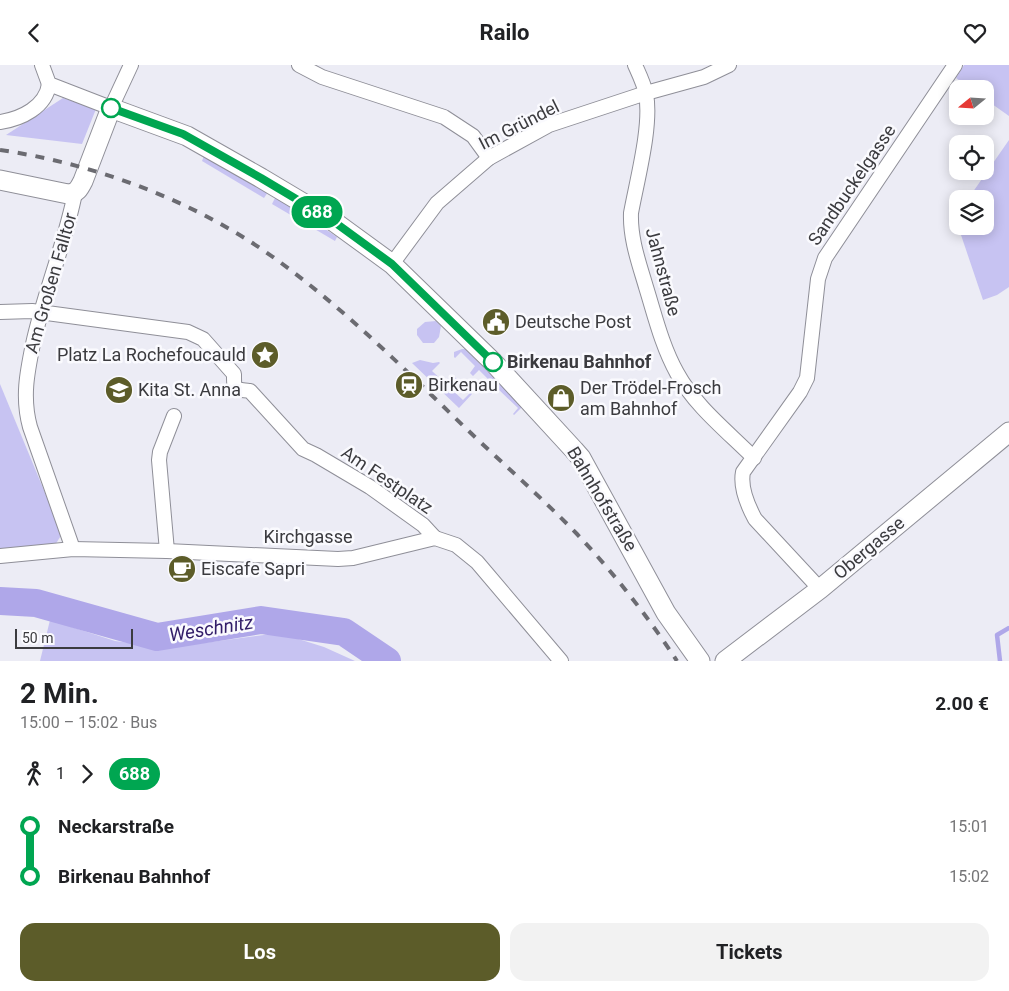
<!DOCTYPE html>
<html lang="de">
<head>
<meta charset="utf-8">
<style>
  :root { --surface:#fff; --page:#f2f2f2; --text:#202124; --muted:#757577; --accent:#5c5c29 }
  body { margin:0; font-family:Roboto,sans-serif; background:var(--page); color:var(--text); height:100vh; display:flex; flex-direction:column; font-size:19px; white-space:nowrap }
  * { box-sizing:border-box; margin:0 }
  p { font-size:16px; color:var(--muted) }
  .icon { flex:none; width:28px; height:28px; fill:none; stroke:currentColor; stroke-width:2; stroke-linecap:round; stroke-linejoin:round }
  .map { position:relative; height:596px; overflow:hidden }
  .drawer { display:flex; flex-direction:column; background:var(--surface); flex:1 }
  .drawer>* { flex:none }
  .badge { padding:0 10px; border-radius:16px; font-size:18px; line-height:32px }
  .needle { width:32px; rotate:252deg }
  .buttons { position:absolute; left:949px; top:15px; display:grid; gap:10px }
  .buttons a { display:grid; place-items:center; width:45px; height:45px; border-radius:10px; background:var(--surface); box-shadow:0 2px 12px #0003; font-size:25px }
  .scale { position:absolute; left:15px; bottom:12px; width:118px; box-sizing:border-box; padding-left:5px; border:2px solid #3b3b3f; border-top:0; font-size:14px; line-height:18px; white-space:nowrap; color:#3b3b3f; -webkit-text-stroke:4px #fafafe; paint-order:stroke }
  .map>.badge { position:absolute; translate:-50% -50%; box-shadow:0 0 0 2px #fff }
  .legs { display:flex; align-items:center; gap:8px; height:55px; padding:0 20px; font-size:16px }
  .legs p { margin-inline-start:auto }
  .head { display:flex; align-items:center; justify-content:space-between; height:85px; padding:0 20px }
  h1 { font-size:28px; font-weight:700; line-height:38px }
  .primary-button { display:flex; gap:10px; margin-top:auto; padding:10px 20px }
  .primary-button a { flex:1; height:58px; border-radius:15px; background:var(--accent); color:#fff; font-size:20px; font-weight:700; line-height:58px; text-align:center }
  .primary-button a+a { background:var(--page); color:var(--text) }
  ul { padding:0 20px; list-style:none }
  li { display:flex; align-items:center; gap:18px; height:50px; font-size:19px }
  li i { display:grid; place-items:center; width:8px; height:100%; margin:0 6px; background:currentColor }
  li i::after { content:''; width:12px; height:12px; margin:-6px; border:4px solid; border-radius:50%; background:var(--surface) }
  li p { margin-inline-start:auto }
  li:first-child i { background:linear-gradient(#0000 50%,currentColor 0) }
  li:last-child i { background:linear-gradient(currentColor 50%,#0000 0) }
  header { display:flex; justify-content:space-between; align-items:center; height:65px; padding:0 20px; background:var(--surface); font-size:22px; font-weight:700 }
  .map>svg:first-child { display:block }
  .green { fill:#c7c3f2 }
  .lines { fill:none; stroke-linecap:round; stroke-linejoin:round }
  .stream { stroke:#afa7e9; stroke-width:4.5 }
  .river { stroke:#afa7e9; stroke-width:28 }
  .minor-casing { stroke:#8f8f98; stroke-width:16 }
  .secondary-casing { stroke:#8f8f98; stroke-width:21 }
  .minor { stroke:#fff; stroke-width:14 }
  .secondary { stroke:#fff; stroke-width:19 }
  .rail { stroke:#6b6b71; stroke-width:4; stroke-dasharray:9 9; stroke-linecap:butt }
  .line-1-casing { stroke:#fff; stroke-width:11 }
  .line-1 { stroke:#00a651; stroke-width:8 }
  .stop-1-dot { fill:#fff; stroke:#00a651; stroke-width:2.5 }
  .labels { text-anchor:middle; stroke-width:5; stroke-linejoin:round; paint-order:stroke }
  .street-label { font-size:18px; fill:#3b3b3f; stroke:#fafafe }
  .poi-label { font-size:18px; fill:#3b3b3f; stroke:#fafafe; text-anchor:start }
  .stop-label { font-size:18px; font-weight:bold; fill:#3b3b3f; stroke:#fafafe; text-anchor:start }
  .water-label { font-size:19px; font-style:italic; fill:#321e69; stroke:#fafafe }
</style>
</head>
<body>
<header><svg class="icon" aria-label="back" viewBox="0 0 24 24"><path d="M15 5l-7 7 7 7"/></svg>Railo<svg class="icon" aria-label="heart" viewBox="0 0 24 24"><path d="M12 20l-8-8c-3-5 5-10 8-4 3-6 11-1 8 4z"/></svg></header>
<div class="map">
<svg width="1009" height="596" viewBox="0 0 1009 596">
  <rect width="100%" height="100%" fill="#ececf5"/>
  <g class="green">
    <polygon points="964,0 1009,0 1009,51 985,34 985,24 971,24 956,13"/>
    <polygon points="63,33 96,44 82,79 6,70"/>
    <polygon points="1009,75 1009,222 997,230 983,235 960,167 953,155 957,149 958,161 985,161 985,134 968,134"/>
    <polygon points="204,91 268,127 264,133 202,96"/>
    <polygon points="276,131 337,172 335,176 272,139"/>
    <polygon points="436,256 441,261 439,272 434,278 423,278 417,270 417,264 425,257"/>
    <polygon points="462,284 465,284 523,341 514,350 513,349 518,343 497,323 491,329 488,325 493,319 479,305 473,311 470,308 475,301 461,287 455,293 454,292 454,287"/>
    <polygon points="420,295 433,298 439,297 440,298 432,306 444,317 452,310 457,314 449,322 463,335 471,327 472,329 459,343 412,298"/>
    <polygon points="0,319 62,469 55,480 0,485"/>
    <polygon points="50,555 115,576 153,581 181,581 279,568 324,582 355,596 40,596"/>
  </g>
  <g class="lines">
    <polyline class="stream" points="1000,596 997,570 1009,563"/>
    <polyline class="river" points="0,536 36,538 157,572 261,555 344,567 387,596"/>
    <defs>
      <g id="minor">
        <polyline points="42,0 49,19 111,43 131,0"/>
        <polyline points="299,0 322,12 444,52 473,71 489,93"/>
        <path d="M635,0C639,9 644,19 646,29C652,60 637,115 631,148C630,174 639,198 646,222C655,251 662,281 677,308C695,341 727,366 754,393"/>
        <path d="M0,57C21,54 46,42 49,19"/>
        <polyline points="392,199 437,138 489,93 549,60 646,28 704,12 729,0"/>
        <path d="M0,247L32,246L188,267L203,274L234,309C234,325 234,324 250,326L303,384L316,390L370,422L423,460L435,473"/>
        <path d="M73,484L30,362C22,333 27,308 33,279C44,228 65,179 75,128"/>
        <polyline points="167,486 159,395 160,387 174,351"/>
        <polyline points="0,491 73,484 167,486 338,494 353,493 435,473 456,480 477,497 561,596"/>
        <path d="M820,524L755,454C748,441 740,422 743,407L800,327L807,313L818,214L825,193L955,0"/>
      </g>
      <g id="secondary">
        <path d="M0,115L68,129C77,128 79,124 83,116L111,43L187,71L261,113L333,156L392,199L493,297L574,385L581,393L666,548L700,596"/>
        <polyline points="725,596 820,524 1009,367"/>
      </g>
    </defs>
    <use href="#minor" class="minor-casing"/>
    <use href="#secondary" class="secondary-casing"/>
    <use href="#minor" class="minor"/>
    <use href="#secondary" class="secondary"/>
    <path class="rail" d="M0,85C90,98 184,132 260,183C339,237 407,307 476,373C510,405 545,436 577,469C613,507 649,553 677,596"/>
  </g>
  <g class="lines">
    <defs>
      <polyline id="line-1" points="111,43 183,69 261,113 333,156 392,199 493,297"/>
    </defs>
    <use href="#line-1" class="line-1-casing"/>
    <use href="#line-1" class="line-1"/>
  </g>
  <defs>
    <symbol id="civic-disc" viewBox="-11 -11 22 22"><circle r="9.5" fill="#5c5c29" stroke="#fafafe"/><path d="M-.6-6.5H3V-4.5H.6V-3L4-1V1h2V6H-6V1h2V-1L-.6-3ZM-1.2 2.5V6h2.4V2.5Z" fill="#fff"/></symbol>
    <symbol id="sight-disc" viewBox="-11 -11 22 22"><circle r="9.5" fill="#5c5c29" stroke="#fafafe"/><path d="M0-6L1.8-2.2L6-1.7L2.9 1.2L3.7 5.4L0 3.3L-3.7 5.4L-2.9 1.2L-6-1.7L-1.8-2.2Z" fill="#fff"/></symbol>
    <symbol id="station-disc" viewBox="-11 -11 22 22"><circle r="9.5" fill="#5c5c29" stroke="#fafafe"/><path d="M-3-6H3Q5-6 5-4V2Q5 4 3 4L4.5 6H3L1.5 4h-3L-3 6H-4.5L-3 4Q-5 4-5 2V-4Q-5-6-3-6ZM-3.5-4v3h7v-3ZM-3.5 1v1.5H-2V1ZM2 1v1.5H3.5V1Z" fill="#fff"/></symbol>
    <symbol id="school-disc" viewBox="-11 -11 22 22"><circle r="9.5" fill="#5c5c29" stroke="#fafafe"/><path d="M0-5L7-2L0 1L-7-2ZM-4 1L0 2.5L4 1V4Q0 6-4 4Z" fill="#fff"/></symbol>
    <symbol id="shop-disc" viewBox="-11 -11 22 22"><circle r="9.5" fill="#5c5c29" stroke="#fafafe"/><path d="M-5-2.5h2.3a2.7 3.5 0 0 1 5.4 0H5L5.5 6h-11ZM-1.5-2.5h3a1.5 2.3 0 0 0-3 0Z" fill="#fff"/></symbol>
    <symbol id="cafe-disc" viewBox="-11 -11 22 22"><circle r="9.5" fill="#5c5c29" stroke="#fafafe"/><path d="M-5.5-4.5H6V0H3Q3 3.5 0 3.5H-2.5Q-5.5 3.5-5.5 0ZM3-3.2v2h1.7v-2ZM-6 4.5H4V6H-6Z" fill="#fff"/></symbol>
  </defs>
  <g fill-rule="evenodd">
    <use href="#civic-disc" x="480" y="241" width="32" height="32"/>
    <use href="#sight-disc" x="249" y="274" width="32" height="32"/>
    <use href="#station-disc" x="393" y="304" width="32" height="32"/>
    <use href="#school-disc" x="103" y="309" width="32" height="32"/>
    <use href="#shop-disc" x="545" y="317" width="32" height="32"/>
    <use href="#cafe-disc" x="166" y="488" width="32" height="32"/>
  </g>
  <g class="stop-1-dot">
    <circle cx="111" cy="43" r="9"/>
    <circle cx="493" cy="297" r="9"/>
  </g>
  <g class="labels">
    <g class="street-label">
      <text transform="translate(519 60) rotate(-27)" y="6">Im Gründel</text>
      <text transform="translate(852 120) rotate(-56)" y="6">Sandbuckelgasse</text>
      <text transform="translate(663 207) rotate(75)" y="6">Jahnstraße</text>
      <text transform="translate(51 218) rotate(-74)" y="6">Am Großen Falltor</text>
      <text transform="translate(387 415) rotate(34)" y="6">Am Festplatz</text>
      <text transform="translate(602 434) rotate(59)" y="6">Bahnhofstraße</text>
      <text x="308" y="478">Kirchgasse</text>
      <text transform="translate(869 483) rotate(-40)" y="6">Obergasse</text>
    </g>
    <g class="poi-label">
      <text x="515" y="263">Deutsche Post</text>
      <text x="246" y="296" text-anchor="end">Platz La Rochefoucauld</text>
      <text x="428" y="326">Birkenau</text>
      <text x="580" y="329">Der Trödel-Frosch<tspan x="580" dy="21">am Bahnhof</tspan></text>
      <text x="138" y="331">Kita St. Anna</text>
      <text x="201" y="510">Eiscafe Sapri</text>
    </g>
    <g class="stop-label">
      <text x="507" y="303">Birkenau Bahnhof</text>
    </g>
    <g class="water-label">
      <text transform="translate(211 563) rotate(-9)" y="7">Weschnitz</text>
    </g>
  </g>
</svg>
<div class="buttons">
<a><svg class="needle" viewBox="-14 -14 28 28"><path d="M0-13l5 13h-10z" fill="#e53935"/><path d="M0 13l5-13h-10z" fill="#757577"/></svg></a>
<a><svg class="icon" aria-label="locate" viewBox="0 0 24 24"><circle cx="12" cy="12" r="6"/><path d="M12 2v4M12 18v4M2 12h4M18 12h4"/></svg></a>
<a><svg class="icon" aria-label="layers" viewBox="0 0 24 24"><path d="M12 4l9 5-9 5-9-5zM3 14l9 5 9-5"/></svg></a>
</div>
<div class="scale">50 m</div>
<b class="badge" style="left:317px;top:147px;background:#00a651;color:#fff">688</b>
</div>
<section class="drawer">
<div class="head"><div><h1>2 Min.</h1><p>15:00 – 15:02 · Bus</p></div><b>2.00 €</b></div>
<div class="legs"><svg class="icon" aria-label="walk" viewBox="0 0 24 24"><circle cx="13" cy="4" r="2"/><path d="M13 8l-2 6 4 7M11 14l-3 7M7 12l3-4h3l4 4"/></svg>1<svg class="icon" aria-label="forward" viewBox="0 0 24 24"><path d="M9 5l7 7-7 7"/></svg><b class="badge" style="background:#00a651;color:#fff">688</b></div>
<ul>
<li><i style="color:#00a651"></i><b>Neckarstraße</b><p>15:01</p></li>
<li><i style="color:#00a651"></i><b>Birkenau Bahnhof</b><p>15:02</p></li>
</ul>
<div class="primary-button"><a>Los</a><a>Tickets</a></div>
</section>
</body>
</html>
